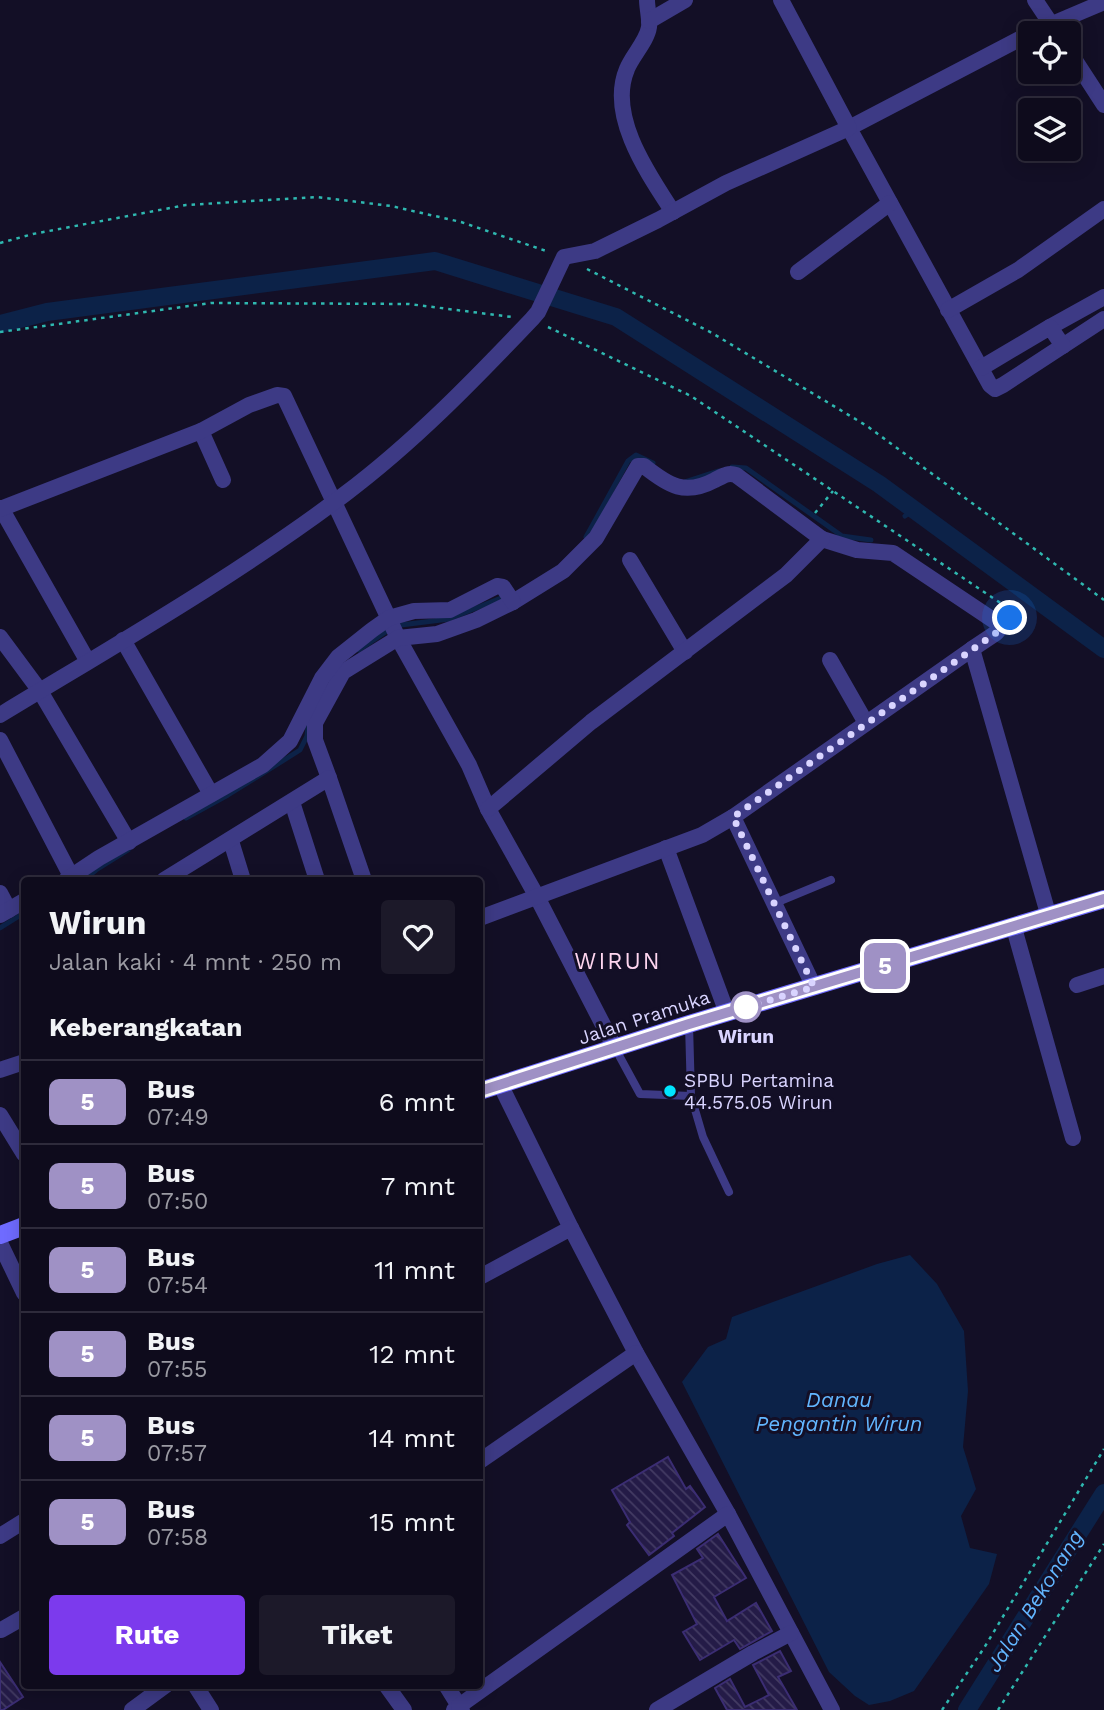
<!DOCTYPE html>
<html lang="id">
<head>
<meta charset="utf-8">
<style>
  :root { --surface:#0e0b1c; --page:#1c1929; --text:#f1f3f6; --muted:#9b9ba3; --line:#2e2b3b; --accent:#7c3aed }
  body { margin:0; font-family:"Work Sans",sans-serif; background:var(--page); color:var(--text); height:100vh; display:flex; flex-direction:column; font-size:26px; white-space:nowrap }
  * { box-sizing:border-box; margin:0 }
  p { font-size:23px; color:var(--muted) }
  .icon { flex:none; width:38px; height:38px; fill:none; stroke:currentColor; stroke-width:2; stroke-linecap:round; stroke-linejoin:round }
  .map { position:relative; flex:1; overflow:hidden }
  .drawer { position:absolute; left:21px; top:877px; width:462px; height:812px; display:flex; flex-direction:column; background:var(--surface); border-radius:7px; box-shadow:0 4px 18px #0003,0 0 0 2px var(--line) }
  .drawer>* { flex:none }
  .badge { padding:0 14px; border-radius:10px; font-size:24px; line-height:46px }
  .buttons { position:absolute; left:1018px; top:21px; display:grid; gap:14px }
  .buttons a { display:grid; place-items:center; width:63px; height:63px; border-radius:7px; background:var(--surface); box-shadow:0 4px 18px #0003,0 0 0 2px var(--line); font-size:35px }
  .you { position:absolute; width:35px; height:35px; margin:-18px; border:5px solid #fff; border-radius:50%; background:#1a73e8; box-shadow:0 0 0 10px #1a73e833 }
  .map>.badge { position:absolute; translate:-50% -50%; box-shadow:0 0 0 4px #fff }
  h2 { padding:0 28px; font-size:26px; line-height:63px }
  .round { display:grid; place-items:center; flex:none; width:74px; height:74px; border-radius:7px; background:var(--page) }
  .head { display:flex; align-items:center; justify-content:space-between; height:119px; padding:0 28px }
  h1 { font-size:33px; font-weight:700; line-height:52px }
  .primary-button { display:flex; gap:14px; margin-top:auto; padding:14px 28px }
  .primary-button a { flex:1; height:80px; border-radius:7px; background:var(--accent); color:#fff; font-size:28px; font-weight:700; line-height:80px; text-align:center }
  .primary-button a+a { background:var(--page); color:var(--text) }
  ul { padding:0; list-style:none }
  li { display:flex; align-items:center; gap:21px; height:84px; padding:0 28px; border-top:2px solid var(--line) }
  li div { flex:1 }
  li b { display:block; font-size:26px }
  li em { font-style:normal }
  li .badge { min-width:77px; font-weight:700; text-align:center }
  .map>svg:first-child { display:block }
  .water { fill:#0c2248 }
  .lines { fill:none; stroke-linecap:round; stroke-linejoin:round }
  .stream { stroke:#0c2248; stroke-width:5 }
  .canal { stroke:#0c2248; stroke-width:18 }
  .building { fill:url(#building-back-hatch); stroke:#3b2d73; stroke-width:2 }
  .path { stroke:#2fb8b0; stroke-width:2.5; stroke-dasharray:3.5 5; stroke-linecap:butt }
  .lane { stroke:#3d3a85; stroke-width:8 }
  .street { stroke:#3d3a85; stroke-width:16 }
  .secondary { stroke:#6f6bff; stroke-width:18 }
  .line-casing { stroke:#fff; stroke-width:16 }
  .line { stroke:#9f91c5; stroke-width:10 }
  .walk { stroke:#d9d4ff; stroke-width:7; stroke-dasharray:0 12.6 }
  .stop-dot { fill:#fff; stroke:#9f91c5; stroke-width:3.5 }
  .poi-dot { fill:#00e5ff; stroke:#130f26; stroke-width:2.5 }
  .labels { text-anchor:middle; stroke-width:6; stroke-linejoin:round; paint-order:stroke }
  .street-label { font-size:19px; fill:#d9d4ff; stroke:#130f26 }
  .stop-label { font-size:19px; font-weight:bold; fill:#d9d4ff; stroke:#130f26 }
  .poi-label { font-size:19px; fill:#d9d4ff; stroke:#130f26; text-anchor:start }
  .water-label { font-size:21px; font-style:italic; fill:#62b6ff; stroke:#130f26 }
  .quarter-label { font-size:23px; letter-spacing:2px; fill:#ffd6f0; stroke:#130f26 }
</style>
</head>
<body>
<div class="map">
<svg width="1104" height="1710" viewBox="0 0 1104 1710">
  <defs>
    <pattern id="building-back-hatch" width="6" height="6" patternUnits="userSpaceOnUse" patternTransform="scale(1.75)"><rect width="6" height="6" fill="#241b47"/><path d="M-1 5l2 2M0 0l6 6M5-1l2 2" fill="none" stroke="#433b63"/></pattern>
  </defs>
  <rect width="100%" height="100%" fill="#130f26"/>
  <polygon class="water" points="910,1255 937,1284 964,1331 968,1391 963,1447 976,1489 961,1516 970,1548 997,1554 989,1584 914,1691 890,1701 869,1705 855,1696 829,1672 682,1382 708,1347 726,1339 732,1317 877,1264"/>
  <g class="lines">
    <g class="stream">
      <polyline points="732,467 746,468 842,536 871,540"/>
      <polyline points="685,482 719,471"/>
      <polyline points="905,516 914,510"/>
      <polyline points="586,537 628,461 636,455 653,463"/>
      <polyline points="359,650 387,631 401,625 449,619 506,596"/>
      <polyline points="186,818 228,795 300,750 307,736 308,727"/>
      <polyline points="84,880 96,870 128,850"/>
      <polyline points="0,928 24,913"/>
    </g>
    <g class="canal">
      <polyline points="0,324 47,312 435,261 616,317 879,484 1104,649"/>
      <polyline points="967,1710 1104,1493"/>
    </g>
  </g>
  <g class="building">
    <polygon points="668,1457 686,1489 690,1486 705,1507 672,1533 674,1536 649,1555 627,1525 630,1522 612,1490"/>
    <polygon points="718,1534 746,1578 714,1597 727,1621 756,1603 772,1631 740,1649 734,1640 700,1660 683,1632 697,1624 672,1575 703,1558 697,1549"/>
    <polygon points="780,1651 791,1671 778,1677 797,1710 727,1710 715,1688 730,1679 745,1707 769,1695 753,1665"/>
    <polygon points="0,1662 23,1697 3,1710 0,1710"/>
  </g>
  <g class="lines">
    <g class="path">
      <polyline points="0,243 33,234 186,205 317,197 391,206 461,222 549,252"/>
      <polyline points="587,269 712,333 867,426 1104,600"/>
      <polyline points="548,327 691,396 1008,608 1011,613"/>
      <polyline points="0,332 211,303 409,304 512,317"/>
      <polyline points="815,513 833,491"/>
      <polyline points="942,1710 984,1648 1104,1449"/>
      <polyline points="998,1710 1104,1544"/>
    </g>
    <g class="lane">
      <polyline points="773,904 831,880"/>
      <polyline points="615,1048 640,1094 691,1096 689,1024"/>
      <polyline points="691,1096 703,1137 729,1192"/>
    </g>
    <g class="street">
      <path d="M647,0C647,8 650,19 649,27C647,41 632,56 627,69C607,116 649,175 673,212"/>
      <polyline points="1035,0 1057,33"/>
      <polyline points="649,21 685,0"/>
      <polyline points="1031,33 849,128 990,385 995,389 1003,385 1104,319"/>
      <polyline points="1031,33 1104,2"/>
      <polyline points="1069,51 1104,105"/>
      <polyline points="798,272 890,203"/>
      <polyline points="948,310 1018,270 1104,209"/>
      <polyline points="1050,327 1104,297"/>
      <polyline points="981,368 1050,327 1063,346"/>
      <polyline points="201,431 223,480"/>
      <polyline points="1,508 87,660"/>
      <polyline points="0,509 201,431 249,405 277,395 284,396 398,638 469,765 488,809 536,895 615,1048"/>
      <polyline points="822,539 857,550 893,553 1002,626 996,633 972,649"/>
      <polyline points="630,560 685,652"/>
      <polyline points="0,637 40,691 129,842"/>
      <polyline points="123,640 211,794"/>
      <polyline points="830,660 866,723"/>
      <path d="M0,715C117,644 236,576 345,494C414,442 473,381 532,319L538,312L564,257L595,251L658,220L726,183L849,128L781,0"/>
      <polyline points="0,740 71,876"/>
      <path d="M329,778L315,740V723L343,672L398,638L437,634L476,620L513,602L563,571L596,538L638,466H644C669,486 685,496 715,480C723,476 728,472 736,475L822,539L786,575L591,722L488,809"/>
      <polyline points="292,802 317,880"/>
      <polyline points="733,817 814,987"/>
      <polyline points="231,841 243,880"/>
      <polyline points="666,848 727,1013"/>
      <polyline points="66,880 99,858 263,765 290,741 322,678 338,657 372,630 389,618 414,611 450,610 497,586 503,587 513,602"/>
      <polyline points="164,880 329,778 364,880"/>
      <polyline points="0,893 9,910"/>
      <polyline points="0,915 24,901"/>
      <polyline points="480,918 702,835 733,817 972,649 1049,917"/>
      <polyline points="1014,928 1073,1138"/>
      <polyline points="1077,985 1104,976"/>
      <polyline points="0,1070 24,1062"/>
      <polyline points="501,1086 571,1228"/>
      <polyline points="0,1115 24,1154"/>
      <polyline points="0,1243 24,1293"/>
      <polyline points="480,1277 571,1228 636,1353 728,1514"/>
      <polyline points="480,1461 636,1353"/>
      <polyline points="0,1536 24,1521"/>
      <polyline points="1,1630 24,1617"/>
      <polyline points="195,1685 211,1710"/>
      <polyline points="386,1685 404,1710"/>
      <polyline points="446,1685 459,1706 454,1710"/>
      <polyline points="132,1710 166,1685"/>
      <polyline points="462,1710 459,1706 728,1514 832,1710"/>
      <polyline points="657,1710 753,1653 791,1633"/>
    </g>
    <g class="secondary">
      <polyline points="480,1091 689,1024 1104,899"/>
      <polyline points="0,1235 24,1226"/>
    </g>
  </g>
  <g class="lines">
    <defs>
      <polyline id="line" points="480,1091 689,1024 1104,899"/>
    </defs>
    <use href="#line" class="line-casing"/>
    <use href="#line" class="line"/>
    <polyline class="walk" points="746,1007 814,987 733,817 996,633 1010,618"/>
  </g>
  <circle class="stop-dot" cx="746" cy="1007" r="14"/>
  <circle class="poi-dot" cx="670" cy="1091" r="7"/>
  <g class="labels">
    <g class="street-label">
      <text transform="translate(644 1017) rotate(-18)" y="7">Jalan Pramuka</text>
    </g>
    <g class="stop-label">
      <text x="746" y="1043">Wirun</text>
    </g>
    <g class="poi-label">
      <text x="684" y="1087">SPBU Pertamina<tspan x="684" dy="22">44.575.05 Wirun</tspan></text>
    </g>
    <g class="water-label">
      <text x="839" y="1407">Danau<tspan x="839" dy="24">Pengantin Wirun</tspan></text>
      <text transform="translate(1035 1601) rotate(-58)" y="7">Jalan Bekonang</text>
    </g>
    <g class="quarter-label">
      <text x="618" y="969">WIRUN</text>
    </g>
  </g>
</svg>
<div class="buttons">
<a><svg class="icon" aria-label="locate" viewBox="0 0 24 24"><circle cx="12" cy="12" r="6"/><path d="M12 2v4M12 18v4M2 12h4M18 12h4"/></svg></a>
<a><svg class="icon" aria-label="layers" viewBox="0 0 24 24"><path d="M12 4l9 5-9 5-9-5zM3 14l9 5 9-5"/></svg></a>
</div>
<div class="you" style="left:1010px;top:618px"></div>
<b class="badge" style="left:885px;top:966px;background:#9f91c5;color:#fff">5</b>
<section class="drawer">
<div class="head"><div><h1>Wirun</h1><p>Jalan kaki · 4 mnt · 250 m</p></div><a class="round"><svg class="icon" aria-label="heart" viewBox="0 0 24 24"><path d="M12 20l-8-8c-3-5 5-10 8-4 3-6 11-1 8 4z"/></svg></a></div>
<h2>Keberangkatan</h2>
<ul>
<li><span class="badge" style="background:#9f91c5;color:#fff">5</span><div><b>Bus</b><p>07:49</p></div><em>6 mnt</em></li>
<li><span class="badge" style="background:#9f91c5;color:#fff">5</span><div><b>Bus</b><p>07:50</p></div><em>7 mnt</em></li>
<li><span class="badge" style="background:#9f91c5;color:#fff">5</span><div><b>Bus</b><p>07:54</p></div><em>11 mnt</em></li>
<li><span class="badge" style="background:#9f91c5;color:#fff">5</span><div><b>Bus</b><p>07:55</p></div><em>12 mnt</em></li>
<li><span class="badge" style="background:#9f91c5;color:#fff">5</span><div><b>Bus</b><p>07:57</p></div><em>14 mnt</em></li>
<li><span class="badge" style="background:#9f91c5;color:#fff">5</span><div><b>Bus</b><p>07:58</p></div><em>15 mnt</em></li>
</ul>
<div class="primary-button"><a>Rute</a><a>Tiket</a></div>
</section>
</div>
</body>
</html>
